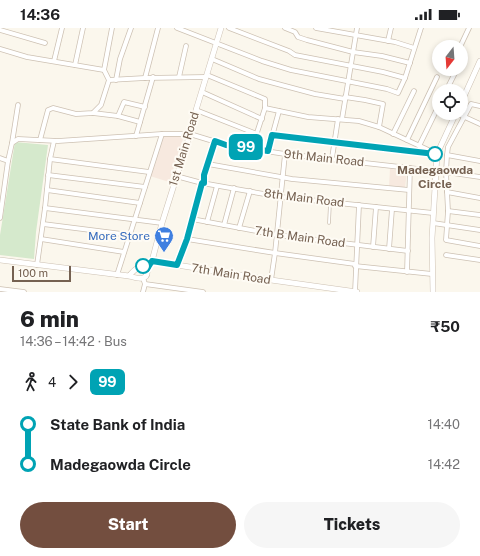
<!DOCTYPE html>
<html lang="en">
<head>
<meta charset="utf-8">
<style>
  :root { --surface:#fff; --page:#f6f6f6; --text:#202124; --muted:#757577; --accent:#734e3f }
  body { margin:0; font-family:"Public Sans",sans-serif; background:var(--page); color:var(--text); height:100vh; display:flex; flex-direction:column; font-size:15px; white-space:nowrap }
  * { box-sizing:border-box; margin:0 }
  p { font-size:13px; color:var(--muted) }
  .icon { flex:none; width:22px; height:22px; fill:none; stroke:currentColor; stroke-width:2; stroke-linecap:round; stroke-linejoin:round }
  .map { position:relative; height:264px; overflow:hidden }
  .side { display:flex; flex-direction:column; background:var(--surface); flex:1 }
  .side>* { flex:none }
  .badge { padding:0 8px; border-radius:6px; font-size:14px; line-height:26px }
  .needle { width:26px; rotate:197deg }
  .tools { position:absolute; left:432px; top:12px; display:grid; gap:8px }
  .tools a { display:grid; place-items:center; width:36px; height:36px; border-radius:50%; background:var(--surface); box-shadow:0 2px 6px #0003; font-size:20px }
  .scale { position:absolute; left:12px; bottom:10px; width:59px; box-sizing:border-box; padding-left:4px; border:2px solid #756151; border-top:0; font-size:11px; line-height:14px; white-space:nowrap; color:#756151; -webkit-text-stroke:3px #fefbf4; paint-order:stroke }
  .map>.badge { position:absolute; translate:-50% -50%; box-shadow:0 0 0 2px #fff }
  .legs { display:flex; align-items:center; gap:6px; height:44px; padding:0 20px; font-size:13px }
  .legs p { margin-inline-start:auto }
  .overview { display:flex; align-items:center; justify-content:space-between; height:68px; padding:0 20px }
  h1 { font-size:22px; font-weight:800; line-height:30px }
  .action { display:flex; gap:8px; margin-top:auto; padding:8px 20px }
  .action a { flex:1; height:46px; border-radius:24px; background:var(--accent); color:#fff; font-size:16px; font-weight:800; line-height:46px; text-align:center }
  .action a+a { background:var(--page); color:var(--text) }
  ul { padding:0 20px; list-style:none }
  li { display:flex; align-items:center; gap:14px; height:40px; font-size:15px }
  li i { display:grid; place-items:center; width:6px; height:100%; margin:0 5px; background:currentColor }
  li i::after { content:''; width:10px; height:10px; margin:-5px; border:3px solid; border-radius:50%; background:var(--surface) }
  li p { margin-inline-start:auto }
  li:first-child i { background:linear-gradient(#0000 50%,currentColor 0) }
  li:last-child i { background:linear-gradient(currentColor 50%,#0000 0) }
  .status { display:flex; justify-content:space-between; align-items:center; height:28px; padding:0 20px; background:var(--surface); direction:ltr }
  .status svg { height:11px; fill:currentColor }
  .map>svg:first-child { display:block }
  .commercial { fill:#f7e9df }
  .green { fill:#d5e9cc }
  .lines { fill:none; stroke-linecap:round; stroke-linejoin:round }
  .service-casing { stroke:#cdc1b3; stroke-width:3.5 }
  .minor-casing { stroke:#cdc1b3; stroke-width:5.5 }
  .tertiary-casing { stroke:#cdc1b3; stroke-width:6 }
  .service { stroke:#fff; stroke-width:2 }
  .minor { stroke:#fff; stroke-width:4 }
  .tertiary { stroke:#fff; stroke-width:5 }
  .line-1-casing { stroke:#fff; stroke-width:9 }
  .line-1 { stroke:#00a3b4; stroke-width:6 }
  .stop-1-dot { fill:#fff; stroke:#00a3b4; stroke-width:2 }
  .labels { text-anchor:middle; stroke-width:4; stroke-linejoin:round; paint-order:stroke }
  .street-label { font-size:12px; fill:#756151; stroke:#fefbf4 }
  .stop-label { font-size:12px; font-weight:bold; fill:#756151; stroke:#fefbf4 }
  .shop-label { font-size:12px; fill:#366cbe; stroke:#fefbf4; text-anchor:end }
</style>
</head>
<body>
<div class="status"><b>14:36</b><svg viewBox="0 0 49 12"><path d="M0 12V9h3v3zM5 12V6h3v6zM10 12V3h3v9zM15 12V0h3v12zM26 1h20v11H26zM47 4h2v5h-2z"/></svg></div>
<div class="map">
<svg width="480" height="264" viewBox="0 0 480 264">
  <rect width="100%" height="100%" fill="#fbf7ed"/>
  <g class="commercial">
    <polygon points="163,108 184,108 169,154 150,148"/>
    <polygon points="390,141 407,142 405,161 389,159"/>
  </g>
  <polygon class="green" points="15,114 48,117 36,204 34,231 0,227 0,207"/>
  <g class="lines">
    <defs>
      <polyline id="service" points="329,195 330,175"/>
      <g id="minor">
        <polyline points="177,0 262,33 291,42 387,61 398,65 405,50 421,0"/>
        <polyline points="229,0 289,23 295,27 383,44 405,50"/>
        <polyline points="285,0 295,4 298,9 307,12 353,24 382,28 410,35"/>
        <polyline points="316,0 395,14 414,20"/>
        <polyline points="0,2 45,15"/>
        <polyline points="388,13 391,0"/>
        <polyline points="460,19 469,0"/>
        <polyline points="0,21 27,29 104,42"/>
        <polyline points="212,31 259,51 315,66 345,71"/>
        <polyline points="54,33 62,0"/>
        <polyline points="75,37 83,0"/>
        <polyline points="207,47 265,71 265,80 252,120"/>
        <polyline points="179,49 186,18"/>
        <polyline points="145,50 158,0"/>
        <polyline points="109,52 145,50 206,49"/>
        <polyline points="116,52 120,31 131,0"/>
        <polyline points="446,63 457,41"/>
        <polyline points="202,64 262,91"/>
        <polyline points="345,69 365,72 383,76 379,99"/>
        <polyline points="480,78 471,76 448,119 447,127 446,144 448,183 446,212 480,218"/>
        <polyline points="265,80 308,89 359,93 379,99 437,126"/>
        <polyline points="196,82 257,106"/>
        <polyline points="93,85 118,88 140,94"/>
        <polyline points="456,85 480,96"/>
        <polyline points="118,88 124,74 145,79"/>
        <polyline points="342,91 357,0"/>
        <polyline points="393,106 414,63"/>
        <polyline points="272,107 433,126"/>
        <polyline points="136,108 153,49"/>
        <polyline points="40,112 48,82 53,80 76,86 93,85 101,77 109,52 104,42 112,0"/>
        <polyline points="407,112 437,49"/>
        <polyline points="12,115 18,77"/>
        <polyline points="419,118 439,77"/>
        <polyline points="268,123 279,83"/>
        <polyline points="447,127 480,133"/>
        <polyline points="0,130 8,133"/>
        <polyline points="332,130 338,91"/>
        <polyline points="50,131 149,144"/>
        <polyline points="208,136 292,151 409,162"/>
        <polyline points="446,144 480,149"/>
        <polyline points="48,147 145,159"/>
        <polyline points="176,148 202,155 281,169 433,185"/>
        <polyline points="204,155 204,147 215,113"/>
        <polyline points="47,162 140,175"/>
        <polyline points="447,164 480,170"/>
        <polyline points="45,180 162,195"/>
        <polyline points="448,183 480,187"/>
        <polyline points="0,190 8,133 12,115 18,111 58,113 162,106 190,106 226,117 285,126 436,143"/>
        <polyline points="192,191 277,207 408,223"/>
        <polyline points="207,194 217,158"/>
        <polyline points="433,195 480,202"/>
        <polyline points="43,196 130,207"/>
        <polyline points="224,197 234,160"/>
        <polyline points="239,200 250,163"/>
        <polyline points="41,211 124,224"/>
        <polyline points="187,211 275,225 355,236"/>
        <polyline points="373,219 376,179"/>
        <polyline points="389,221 392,181"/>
        <polyline points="446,227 480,232"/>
        <polyline points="37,237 45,180 50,131 54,113"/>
        <polyline points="177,237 187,211 202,155"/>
        <polyline points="355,238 432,246"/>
        <polyline points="407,244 410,140"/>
        <polyline points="117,247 162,106"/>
        <polyline points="271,252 275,225 285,126"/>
        <polyline points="145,256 203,264"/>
        <polyline points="0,261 24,264"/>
        <polyline points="143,264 145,256 143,250"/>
        <polyline points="355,264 359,177"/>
      </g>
      <g id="tertiary">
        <polyline points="461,75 480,33"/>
        <path d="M0,232L129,248C138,251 149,253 147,241C140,236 134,242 129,248"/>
        <polyline points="152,233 271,252 357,264"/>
        <polyline points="147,241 152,233 162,195 190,106 196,82 221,0"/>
        <polyline points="433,264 432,210 437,126 456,85"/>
      </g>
    </defs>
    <use href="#service" class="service-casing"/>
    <use href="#minor" class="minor-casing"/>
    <use href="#tertiary" class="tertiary-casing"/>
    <use href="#service" class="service"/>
    <use href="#minor" class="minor"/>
    <use href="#tertiary" class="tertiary"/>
  </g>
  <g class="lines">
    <defs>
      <polyline id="line-1" points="143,238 147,241 152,233 177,237 187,211 202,155 204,155 204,147 215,113 226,117 268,123 272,107 435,126"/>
    </defs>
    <use href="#line-1" class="line-1-casing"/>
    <use href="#line-1" class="line-1"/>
  </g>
  <defs>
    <symbol id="supermarket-pin" viewBox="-11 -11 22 30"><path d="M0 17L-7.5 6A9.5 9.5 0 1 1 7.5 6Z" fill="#3f7fe0" stroke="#fefbf4"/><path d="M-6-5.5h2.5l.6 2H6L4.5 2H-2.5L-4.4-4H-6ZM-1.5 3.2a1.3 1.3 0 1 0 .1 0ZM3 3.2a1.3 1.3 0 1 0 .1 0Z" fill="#fff"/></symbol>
  </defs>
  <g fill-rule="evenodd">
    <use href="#supermarket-pin" x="153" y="197" width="22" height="30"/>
  </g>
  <g class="stop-1-dot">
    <circle cx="435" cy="126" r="7"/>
    <circle cx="143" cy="238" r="7"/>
  </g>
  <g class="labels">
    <g class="street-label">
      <text transform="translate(184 121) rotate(-73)" y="4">1st Main Road</text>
      <text transform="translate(324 130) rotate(6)" y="4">9th Main Road</text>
      <text transform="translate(304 170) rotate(7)" y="4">8th Main Road</text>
      <text transform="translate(300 209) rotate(8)" y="4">7th B Main Road</text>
      <text transform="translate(231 246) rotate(9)" y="4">7th Main Road</text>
    </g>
    <g class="stop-label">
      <text x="435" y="146">Madegaowda<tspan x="435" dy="14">Circle</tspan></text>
    </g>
    <g class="shop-label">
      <text x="150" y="212">More Store</text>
    </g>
  </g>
</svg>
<div class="tools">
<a><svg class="needle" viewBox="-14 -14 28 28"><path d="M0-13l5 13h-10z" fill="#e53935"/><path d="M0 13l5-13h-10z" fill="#757577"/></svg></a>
<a><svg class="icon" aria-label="locate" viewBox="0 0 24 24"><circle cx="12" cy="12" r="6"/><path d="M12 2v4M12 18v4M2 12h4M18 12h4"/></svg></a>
</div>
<div class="scale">100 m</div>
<b class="badge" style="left:246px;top:119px;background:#00a3b4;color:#fff">99</b>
</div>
<section class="side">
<div class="overview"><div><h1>6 min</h1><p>14:36 – 14:42 · Bus</p></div><b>₹50</b></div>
<div class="legs"><svg class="icon" aria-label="walk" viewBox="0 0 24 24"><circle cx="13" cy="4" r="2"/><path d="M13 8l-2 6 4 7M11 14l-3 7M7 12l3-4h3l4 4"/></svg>4<svg class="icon" aria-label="forward" viewBox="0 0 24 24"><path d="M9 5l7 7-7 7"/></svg><b class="badge" style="background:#00a3b4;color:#fff">99</b></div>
<ul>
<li><i style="color:#00a3b4"></i><b>State Bank of India</b><p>14:40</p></li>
<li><i style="color:#00a3b4"></i><b>Madegaowda Circle</b><p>14:42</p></li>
</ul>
<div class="action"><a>Start</a><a>Tickets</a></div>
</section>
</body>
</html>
